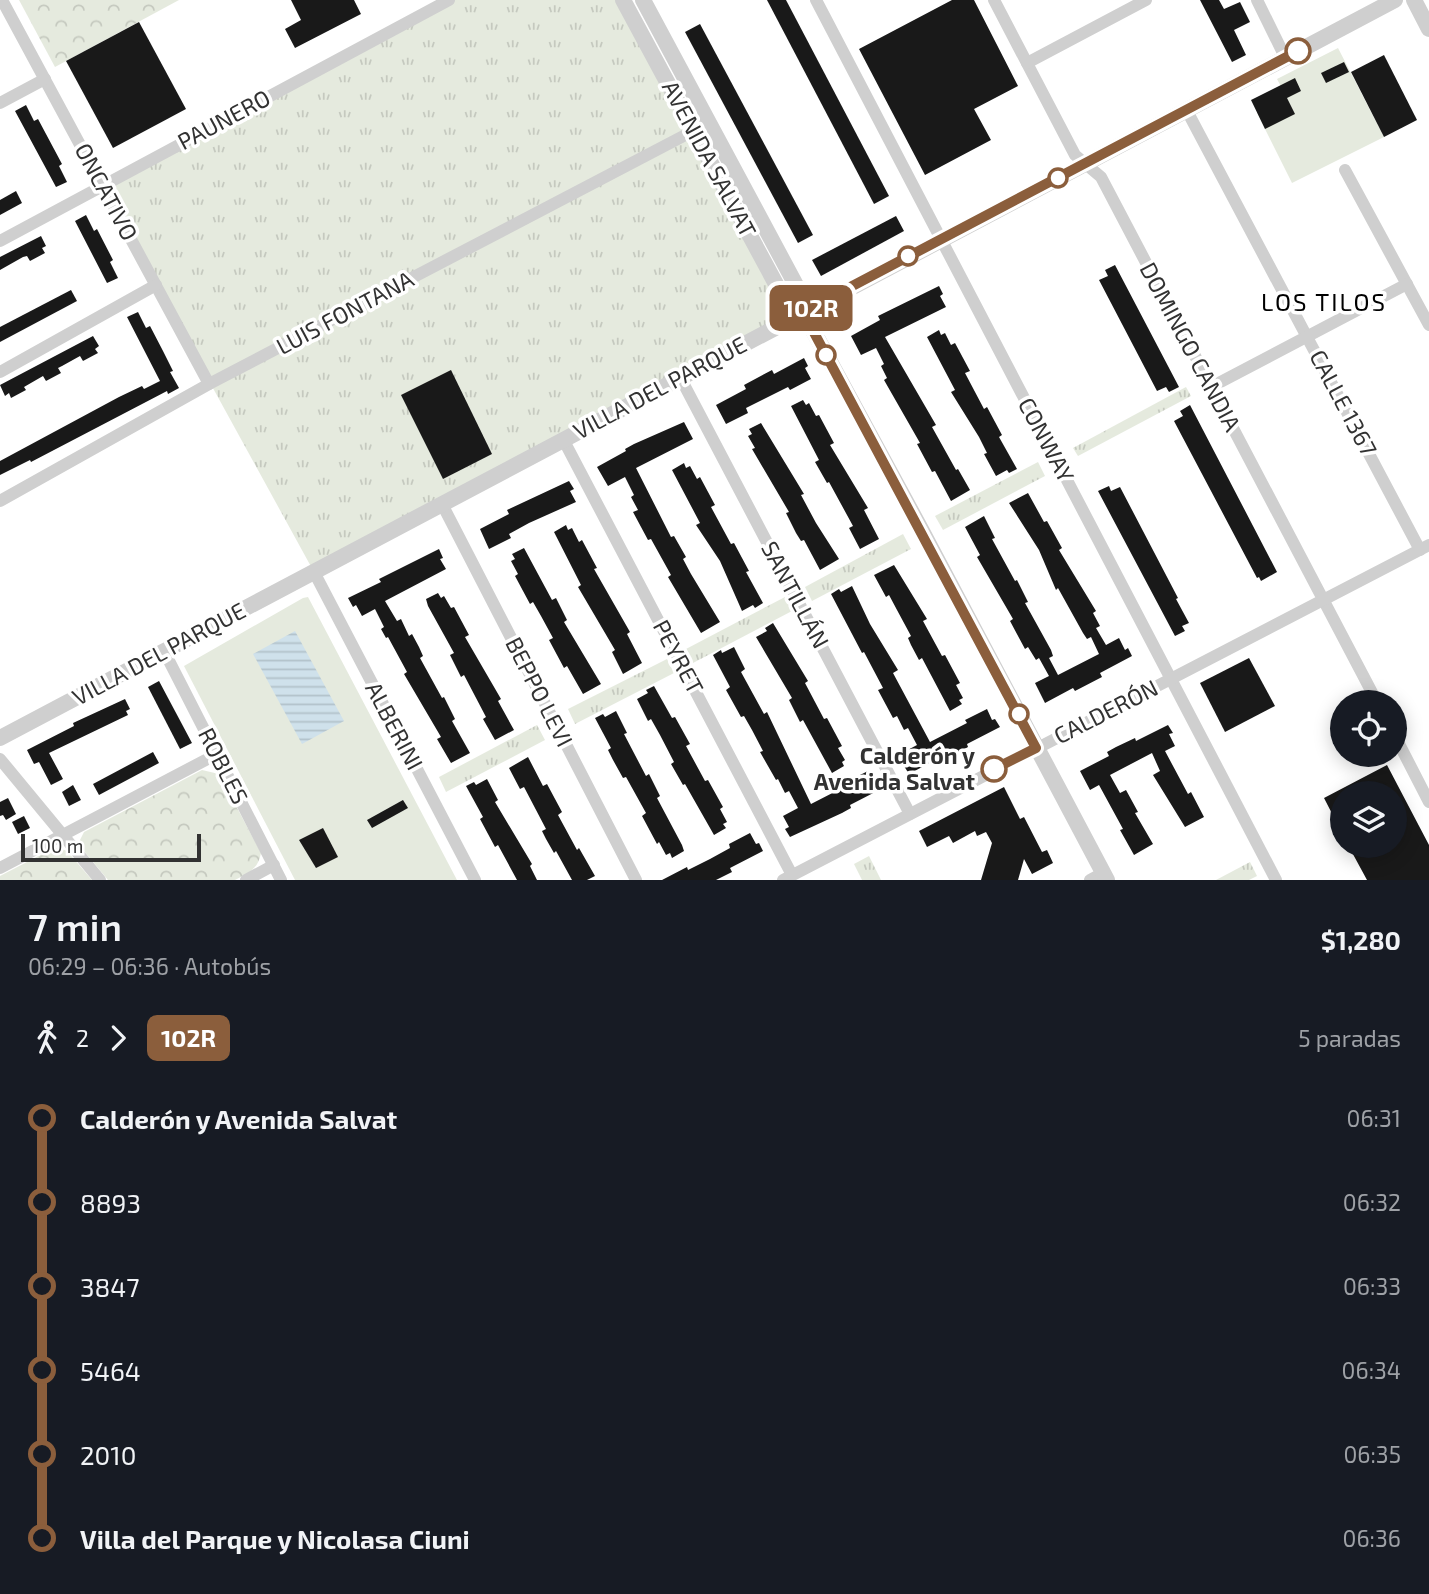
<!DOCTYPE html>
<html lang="es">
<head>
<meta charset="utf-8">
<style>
  :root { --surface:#171b24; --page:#242831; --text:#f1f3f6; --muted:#9ea1a6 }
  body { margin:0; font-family:"Exo 2",sans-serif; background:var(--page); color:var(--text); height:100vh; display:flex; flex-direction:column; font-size:26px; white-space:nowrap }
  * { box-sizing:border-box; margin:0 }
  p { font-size:23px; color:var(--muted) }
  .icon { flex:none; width:38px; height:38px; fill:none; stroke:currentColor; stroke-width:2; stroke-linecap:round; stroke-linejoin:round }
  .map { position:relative; height:880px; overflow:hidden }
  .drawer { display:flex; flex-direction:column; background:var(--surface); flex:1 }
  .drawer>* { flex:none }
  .badge { padding:0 14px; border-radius:10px; font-size:24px; line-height:46px }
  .controls { position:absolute; left:1330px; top:690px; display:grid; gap:14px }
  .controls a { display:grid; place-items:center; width:77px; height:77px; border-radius:50%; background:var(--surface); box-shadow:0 4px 18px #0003; font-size:35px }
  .scale { position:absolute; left:21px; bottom:18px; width:180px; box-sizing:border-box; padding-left:7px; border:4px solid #323232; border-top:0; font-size:19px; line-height:24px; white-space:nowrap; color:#323232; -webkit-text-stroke:5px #fff; paint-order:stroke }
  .map>.badge { position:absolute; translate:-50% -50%; box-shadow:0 0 0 4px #fff }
  .legs { display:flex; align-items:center; gap:10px; height:77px; padding:0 28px; font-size:23px }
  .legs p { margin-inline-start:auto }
  .headline { display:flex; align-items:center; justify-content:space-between; height:119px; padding:0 28px }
  h1 { font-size:38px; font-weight:600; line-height:52px }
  ul { padding:0 28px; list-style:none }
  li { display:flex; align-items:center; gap:24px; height:84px; font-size:26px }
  li i { display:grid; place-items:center; width:10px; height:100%; margin:0 9px; background:currentColor }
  li i::after { content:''; width:18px; height:18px; margin:-9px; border:5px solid; border-radius:50%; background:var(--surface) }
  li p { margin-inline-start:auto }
  li:first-child i { background:linear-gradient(#0000 50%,currentColor 0) }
  li:last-child i { background:linear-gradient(currentColor 50%,#0000 0) }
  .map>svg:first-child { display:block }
  .grass { fill:url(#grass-tufts) }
  .park { fill:url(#park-crowns) }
  .pitch { fill:#e5eade }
  .water { fill:url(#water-rules) }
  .building { fill:#191919 }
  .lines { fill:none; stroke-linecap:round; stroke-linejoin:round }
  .minor { stroke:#cfcfcf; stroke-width:12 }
  .tertiary { stroke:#cfcfcf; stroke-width:16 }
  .line-1-casing { stroke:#fff; stroke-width:16 }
  .line-1 { stroke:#8b5e3c; stroke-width:10 }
  .stop-1-dot { fill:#fff; stroke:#8b5e3c; stroke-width:3.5 }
  .labels { text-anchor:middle; stroke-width:7; stroke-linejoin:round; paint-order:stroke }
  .street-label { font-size:23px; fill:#323232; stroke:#fff }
  .stop-label { font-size:23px; font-weight:bold; fill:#323232; stroke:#fff; text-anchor:end }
  .neighbourhood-label { font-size:24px; letter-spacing:2px; fill:#000; stroke:#fff }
</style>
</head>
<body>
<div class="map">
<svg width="1429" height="880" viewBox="0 0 1429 880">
  <defs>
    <pattern id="grass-tufts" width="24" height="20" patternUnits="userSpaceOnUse" patternTransform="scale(1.75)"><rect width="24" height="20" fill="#e5eade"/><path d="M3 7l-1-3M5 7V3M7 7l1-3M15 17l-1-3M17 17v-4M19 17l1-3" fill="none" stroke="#c5c9bf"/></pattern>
    <pattern id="park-crowns" width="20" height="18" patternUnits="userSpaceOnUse" patternTransform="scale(1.75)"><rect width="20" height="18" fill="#e5eade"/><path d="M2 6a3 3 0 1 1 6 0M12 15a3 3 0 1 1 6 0" fill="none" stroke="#c5c9bf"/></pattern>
    <pattern id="water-rules" width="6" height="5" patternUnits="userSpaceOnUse" patternTransform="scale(1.75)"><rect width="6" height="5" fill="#cfe1eb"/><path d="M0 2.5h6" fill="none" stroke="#b2c2ca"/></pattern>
  </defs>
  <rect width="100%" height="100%" fill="#fff"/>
  <g class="grass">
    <polygon points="449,0 623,0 783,297 803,312 314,572 102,186"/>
    <polygon points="1186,387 1191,396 1078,456 1073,448"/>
    <polygon points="1038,462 1045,476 943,530 935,516"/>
    <polygon points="903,534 911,549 812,601 805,587"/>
    <polygon points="785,597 792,611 693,663 686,649"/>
    <polygon points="667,659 674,673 575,724 568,709"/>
    <polygon points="537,725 545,740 446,792 439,777"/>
    <polygon points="869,856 881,880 862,880 854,864"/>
    <polygon points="1250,862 1257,876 1249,880 1216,880"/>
  </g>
  <g class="park">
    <polygon points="19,0 179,0 55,67"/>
    <path d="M202,770L219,774L261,853C258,869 249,873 235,880H108L84,851L80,840L84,832Z"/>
    <polygon points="59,848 67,851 92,880 0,880 0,876 52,849"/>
  </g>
  <g class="pitch">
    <polygon points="1338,48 1384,137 1292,183 1257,113 1287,98 1277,79"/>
    <polygon points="308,597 457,880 295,880 184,666 303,598"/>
  </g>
  <polygon class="water" points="295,631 344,721 302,744 253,654"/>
  <g class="building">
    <polygon points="291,0 354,0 361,14 295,48 285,29 301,20"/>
    <polygon points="767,0 786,0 889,196 874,204"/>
    <polygon points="952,0 974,0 1018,86 974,109 991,140 925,175 859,49"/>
    <polygon points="1200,0 1219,0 1224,9 1240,2 1250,22 1234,30 1246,55 1232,62"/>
    <polygon points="139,22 186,109 113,148 66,61"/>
    <polygon points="700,24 813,235 798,243 685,32"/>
    <polygon points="1384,55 1417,120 1384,137 1351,72"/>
    <polygon points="1344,62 1349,72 1326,83 1321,73"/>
    <polygon points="1295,78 1301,91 1287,98 1295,114 1265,129 1251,100"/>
    <polygon points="26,105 34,121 38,119 62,164 59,166 67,182 56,187 15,111"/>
    <polygon points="16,191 22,203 0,215 0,200"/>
    <polygon points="86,215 94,231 97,229 113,260 110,262 118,278 107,283 75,221"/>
    <polygon points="896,216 904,231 821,276 812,260"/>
    <polygon points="41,236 46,246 42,248 45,253 30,261 27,256 23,257 0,270 0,257"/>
    <polygon points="1115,265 1179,387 1169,392 1166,387 1157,391 1099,280 1108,276 1105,270"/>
    <polygon points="939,286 943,294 940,296 946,307 885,337 936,425 932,427 956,470 958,469 970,490 951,501 935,471 932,472 917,444 920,443 884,380 887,378 881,366 884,364 876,348 861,355 851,336 880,320 878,316"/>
    <polygon points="71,290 77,301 0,342 0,327"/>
    <polygon points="138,312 146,328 150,326 163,351 173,371 170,372 179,388 168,394 167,391 31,462 30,460 0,475 0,461 119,397 142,386 144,389 160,381 127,317"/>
    <polygon points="939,330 941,335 945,333 951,345 955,343 970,371 965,373 984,409 987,407 1002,435 999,437 1017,469 1009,473 1007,470 996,476 984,454 987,453 979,437 951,392 955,390 927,337"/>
    <polygon points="93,336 99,346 95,349 98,353 83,361 80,356 62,366 58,368 61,373 46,381 43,376 24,387 26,390 11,398 9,393 5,396 0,385"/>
    <polygon points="804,358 808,366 805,368 811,379 790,390 788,387 746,408 748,413 726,424 716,405 746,389 744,385 772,370 774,374"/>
    <polygon points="451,370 492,454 443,479 401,395"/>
    <polygon points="803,400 806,405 809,403 816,416 819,415 834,443 830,445 868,508 864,510 879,539 860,549 849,528 853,526 829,482 827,483 815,462 819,460 791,406"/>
    <polygon points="1190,405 1277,572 1261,581 1259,577 1257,578 1174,421 1183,416 1180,411"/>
    <polygon points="684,422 693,439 636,468 671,537 674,536 686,557 683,559 691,574 720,622 701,633 668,577 671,575 651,539 648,540 633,512 638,510 631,497 634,495 625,477 608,486 597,467 626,451 625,449 634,444"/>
    <polygon points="761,423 804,494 801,495 816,523 839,559 820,570 804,540 801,541 796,533 786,513 789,512 752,449 755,448 748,436 752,434 749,429"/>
    <polygon points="684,463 686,468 690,466 697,479 700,477 715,505 711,507 731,544 734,543 749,571 746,572 763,603 755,608 753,605 742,611 720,561 696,525 700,523 672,470"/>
    <polygon points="569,481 574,489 570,491 576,502 529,523 509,534 511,538 489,549 480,529 509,514 507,510"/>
    <polygon points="1109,486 1111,491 1120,487 1178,598 1176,599 1189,623 1182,626 1185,631 1175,636 1098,491"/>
    <polygon points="1028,493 1044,522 1047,521 1062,548 1059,550 1096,611 1093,613 1100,626 1096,628 1106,645 1119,638 1125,650 1128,648 1132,656 1100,673 1102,677 1075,691 1073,688 1045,703 1035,683 1049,676 1039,658 1036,660 1028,647 1025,649 1010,621 1013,619 977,557 980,555 965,527 984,516 995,538 992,539 1015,581 1017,580 1028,602 1025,603 1051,650 1053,656 1049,658 1058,675 1099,654 1091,637 1087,639 1083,633 1058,588 1056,590 1039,550 1009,503"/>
    <polygon points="566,525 568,530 572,528 579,542 582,540 597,568 594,569 630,632 627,634 642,663 623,674 612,652 615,650 578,587 581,585 554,532"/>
    <polygon points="524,548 552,600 556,598 567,620 564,622 601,684 583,694 567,666 564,668 549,640 553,638 541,616 533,602 530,604 515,576 518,574 511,561 515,559 512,554"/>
    <polygon points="439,549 443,558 440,559 446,569 385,601 397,621 401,619 409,636 412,634 419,647 423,656 420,658 442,698 444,697 455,719 452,721 470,753 451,763 437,739 441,737 404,674 407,672 388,637 386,638 381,629 384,627 375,609 362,616 356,605 353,607 348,598 381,582 379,579"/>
    <polygon points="894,565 927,619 923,621 942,656 945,655 960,683 956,685 963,698 959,700 962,704 950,711 922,658 919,660 911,645 908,638 911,636 897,610 889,595 886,597 874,575"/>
    <polygon points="852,586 870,624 898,670 893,673 930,742 967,723 965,720 987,709 992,720 995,719 1000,727 967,744 968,747 959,752 941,761 939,758 909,774 904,766 908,765 902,753 917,745 908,728 904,730 897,716 893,718 878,690 883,688 864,652 862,653 831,594 839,589 841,592"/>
    <polygon points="438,593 441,598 444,596 451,608 454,607 469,635 465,637 501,699 498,701 514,730 495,740 483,719 486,717 464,675 461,677 450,655 454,653 428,606 426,599"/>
    <polygon points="773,623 808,681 805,683 824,719 827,718 842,746 838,748 845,760 842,762 844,766 832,773 803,720 800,722 789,700 792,698 756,637 767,631 765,628"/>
    <polygon points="734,647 745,669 741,672 764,714 767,712 811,804 848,785 846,782 868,771 874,782 877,781 881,789 850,805 851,808 842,813 790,837 785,829 789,827 783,816 798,808 789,791 785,793 778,779 776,780 760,752 763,751 752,730 744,716 741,717 726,690 730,687 713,655 721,650 722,653"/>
    <polygon points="1249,658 1275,706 1225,732 1200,683"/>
    <polygon points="159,681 192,743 180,749 148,687"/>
    <polygon points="654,686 672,718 675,717 690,744 686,746 705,781 708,780 723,807 720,809 727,822 723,824 726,828 714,835 685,784 683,785 671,764 674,762 660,735 651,719 648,721 637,699 648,693 646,690"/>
    <polygon points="125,699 130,709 126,711 128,715 49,753 63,779 51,785 39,762 34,764 27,750 74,726 73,723"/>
    <polygon points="616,711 627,733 624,734 646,776 649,774 660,796 657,798 682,845 684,851 672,858 670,853 666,855 659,842 657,844 642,816 646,813 626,777 623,778 613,760 608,750 611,748 595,718 603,714 605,717"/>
    <polygon points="1168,725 1173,733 1169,734 1175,746 1165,751 1188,794 1191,792 1204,817 1185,827 1153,775 1160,771 1152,753 1110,775 1120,793 1126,790 1138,812 1135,813 1153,844 1134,855 1120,830 1123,829 1099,785 1090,790 1080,771 1109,756 1107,752 1116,747 1135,738 1136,741"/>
    <polygon points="153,752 159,763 99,795 93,784"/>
    <polygon points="528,757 543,786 547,784 562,812 558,815 577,850 579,848 595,876 587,880 572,880 556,851 554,853 546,839 542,831 546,829 524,787 520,789 509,768"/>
    <polygon points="1387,765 1429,845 1429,880 1367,880 1348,845 1395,845 1395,793 1342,793 1342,833 1324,798"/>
    <polygon points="487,779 498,800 495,802 532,864 530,866 537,880 517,880 498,845 495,847 480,819 483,817 466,786 474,782 476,785"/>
    <polygon points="73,785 81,800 69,806 62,792"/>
    <polygon points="1004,787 1020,819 1024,817 1042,852 1047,850 1053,863 1032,874 1024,859 1018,880 981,880 992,843 986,832 977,836 975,831 953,843 949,836 927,847 919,831"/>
    <polygon points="8,798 16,814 6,820 3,815 0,816 0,802"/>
    <polygon points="403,800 408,808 372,828 367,820"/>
    <polygon points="24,816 30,828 18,834 12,822"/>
    <polygon points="323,828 338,857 316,868 299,840"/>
    <polygon points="750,833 756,844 759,843 763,851 730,868 732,872 716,880 662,880 687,867 688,870 710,859 730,848 729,844"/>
  </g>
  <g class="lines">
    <g class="minor">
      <polyline points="2,0 209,384"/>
      <polyline points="816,0 1276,880"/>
      <polyline points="994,0 1075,155 1101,177 1377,702"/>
      <polyline points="1257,0 1285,57"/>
      <polyline points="1027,63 1146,0"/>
      <polyline points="0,103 45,79"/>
      <polyline points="1186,109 1420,550"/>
      <polyline points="1345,170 1429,325"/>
      <polyline points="0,241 449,0"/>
      <polyline points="0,372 156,285"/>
      <polyline points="680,377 910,814"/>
      <polyline points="1211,387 1407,284"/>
      <polyline points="563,439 792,875"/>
      <polyline points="0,501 209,384 693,131"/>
      <polyline points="442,504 636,880"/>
      <polyline points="314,572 475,880"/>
      <polyline points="164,651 281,880"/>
      <polyline points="1395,736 1429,802"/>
      <polyline points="0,759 100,880"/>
      <polyline points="0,868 217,754"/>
      <polyline points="246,880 274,865"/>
      <polyline points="783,880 1429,545"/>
      <polyline points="1090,880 1103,873"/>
    </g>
    <g class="tertiary">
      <polyline points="623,0 783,297 803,312"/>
      <polyline points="643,0 797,287 803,312 922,531 1107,880"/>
      <polyline points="1414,0 1429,29"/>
      <polyline points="0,738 1395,0"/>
    </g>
  </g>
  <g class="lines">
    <defs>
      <polyline id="line-1" points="994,769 1036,748 803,312 1298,51"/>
    </defs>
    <use href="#line-1" class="line-1-casing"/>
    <use href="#line-1" class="line-1"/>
  </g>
  <g class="stop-1-dot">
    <circle cx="1298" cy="51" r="12"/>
    <circle cx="1058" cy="178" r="9"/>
    <circle cx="908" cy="256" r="9"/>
    <circle cx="826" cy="355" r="9"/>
    <circle cx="1019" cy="714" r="9"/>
    <circle cx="994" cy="769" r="12"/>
  </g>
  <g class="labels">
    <g class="street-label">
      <text transform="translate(224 120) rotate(-28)" y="8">PAUNERO</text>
      <text transform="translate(709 159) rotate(62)" y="8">AVENIDA SALVAT</text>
      <text transform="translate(106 192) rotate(62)" y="8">ONCATIVO</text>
      <text transform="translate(345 313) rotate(-28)" y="8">LUIS FONTANA</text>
      <text transform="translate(1190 347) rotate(62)" y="8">DOMINGO CANDIA</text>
      <text transform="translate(660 388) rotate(-28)" y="8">VILLA DEL PARQUE</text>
      <text transform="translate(1343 403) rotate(62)" y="8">CALLE 1367</text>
      <text transform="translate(1046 440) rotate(62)" y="8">CONWAY</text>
      <text transform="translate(795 595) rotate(62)" y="8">SANTILLÁN</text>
      <text transform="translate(159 654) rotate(-28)" y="8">VILLA DEL PARQUE</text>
      <text transform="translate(678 657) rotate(62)" y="8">PEYRET</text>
      <text transform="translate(539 692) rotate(63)" y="8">BEPPO LEVI</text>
      <text transform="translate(1106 712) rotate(-27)" y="8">CALDERÓN</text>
      <text transform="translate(394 726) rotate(62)" y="8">ALBERINI</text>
      <text transform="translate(223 766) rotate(63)" y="8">ROBLES</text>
    </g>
    <g class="stop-label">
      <text x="975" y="764">Calderón y<tspan x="975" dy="26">Avenida Salvat</tspan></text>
    </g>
    <g class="neighbourhood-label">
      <text x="1324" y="311">LOS TILOS</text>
    </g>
  </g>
</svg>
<div class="controls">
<a><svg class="icon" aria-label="locate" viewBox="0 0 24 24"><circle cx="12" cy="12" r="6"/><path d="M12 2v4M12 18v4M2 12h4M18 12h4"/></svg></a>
<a><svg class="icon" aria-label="layers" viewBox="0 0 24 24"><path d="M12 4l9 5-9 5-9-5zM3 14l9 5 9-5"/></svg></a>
</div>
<div class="scale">100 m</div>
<b class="badge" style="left:811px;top:308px;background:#8b5e3c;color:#fff">102R</b>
</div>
<section class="drawer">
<div class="headline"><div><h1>7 min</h1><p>06:29 – 06:36 · Autobús</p></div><b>$1,280</b></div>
<div class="legs"><svg class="icon" aria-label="walk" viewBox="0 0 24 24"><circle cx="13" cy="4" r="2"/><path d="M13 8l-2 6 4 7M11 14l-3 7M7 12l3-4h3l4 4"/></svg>2<svg class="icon" aria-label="forward" viewBox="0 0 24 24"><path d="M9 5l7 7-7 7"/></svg><b class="badge" style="background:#8b5e3c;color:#fff">102R</b><p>5 paradas</p></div>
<ul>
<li><i style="color:#8b5e3c"></i><b>Calderón y Avenida Salvat</b><p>06:31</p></li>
<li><i style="color:#8b5e3c"></i><span>8893</span><p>06:32</p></li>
<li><i style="color:#8b5e3c"></i><span>3847</span><p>06:33</p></li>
<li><i style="color:#8b5e3c"></i><span>5464</span><p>06:34</p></li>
<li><i style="color:#8b5e3c"></i><span>2010</span><p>06:35</p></li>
<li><i style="color:#8b5e3c"></i><b>Villa del Parque y Nicolasa Ciuni</b><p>06:36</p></li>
</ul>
</section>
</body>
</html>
